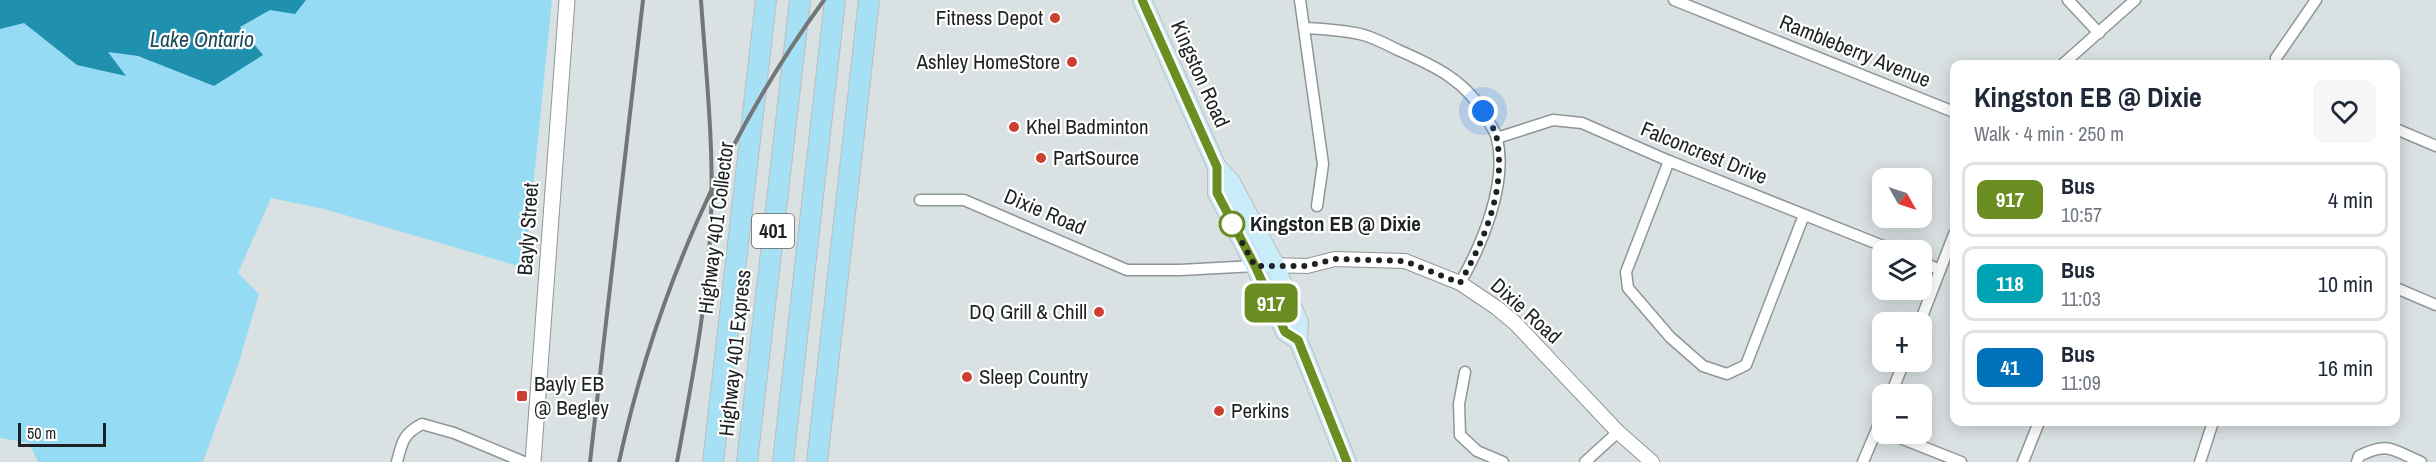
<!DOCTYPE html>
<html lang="en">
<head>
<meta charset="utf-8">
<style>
  :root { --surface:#fff; --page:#f6f6f7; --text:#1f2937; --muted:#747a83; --line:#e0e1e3 }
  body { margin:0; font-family:"Archivo Narrow",sans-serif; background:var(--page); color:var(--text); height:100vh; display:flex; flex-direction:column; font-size:22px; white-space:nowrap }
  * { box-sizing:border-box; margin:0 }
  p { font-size:20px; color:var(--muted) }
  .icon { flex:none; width:33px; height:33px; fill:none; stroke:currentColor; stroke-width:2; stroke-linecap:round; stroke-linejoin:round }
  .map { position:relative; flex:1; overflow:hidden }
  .side { position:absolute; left:1950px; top:60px; width:450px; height:366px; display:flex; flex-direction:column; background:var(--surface); border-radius:12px; box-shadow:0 3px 15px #0003 }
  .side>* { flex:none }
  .badge { padding:0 12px; border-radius:9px; font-size:21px; line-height:39px }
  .needle { width:39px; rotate:129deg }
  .controls { position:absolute; left:1872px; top:168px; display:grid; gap:12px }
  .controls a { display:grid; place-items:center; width:60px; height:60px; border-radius:12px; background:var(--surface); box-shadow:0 3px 15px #0003; font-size:30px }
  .scale { position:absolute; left:18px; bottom:15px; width:88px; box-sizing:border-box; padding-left:6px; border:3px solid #1f2223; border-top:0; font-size:16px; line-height:21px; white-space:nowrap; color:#1f2223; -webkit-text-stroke:4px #fff; paint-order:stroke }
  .you { position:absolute; width:30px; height:30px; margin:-15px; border:4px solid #fff; border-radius:50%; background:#1a73e8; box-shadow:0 0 0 9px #1a73e833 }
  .map>.badge { position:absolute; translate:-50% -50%; box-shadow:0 0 0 3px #fff }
  .round { display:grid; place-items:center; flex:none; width:63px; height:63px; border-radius:12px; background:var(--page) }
  .summary { display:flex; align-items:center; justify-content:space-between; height:102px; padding:0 24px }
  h1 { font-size:28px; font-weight:800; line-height:45px }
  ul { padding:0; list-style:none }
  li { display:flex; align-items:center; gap:18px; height:75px; margin:0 12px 9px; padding:0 12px; border:3px solid var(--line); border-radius:12px }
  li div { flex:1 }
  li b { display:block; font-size:22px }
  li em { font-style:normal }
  li .badge { min-width:66px; font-weight:700; text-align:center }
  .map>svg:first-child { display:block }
  .green { fill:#95dbf4 }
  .water { fill:#2090af }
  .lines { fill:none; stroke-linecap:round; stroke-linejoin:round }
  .minor-casing { stroke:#8f9698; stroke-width:13 }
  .tertiary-casing { stroke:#8f9698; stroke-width:16 }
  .secondary-casing { stroke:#8f9698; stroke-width:17 }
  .primary-casing { stroke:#bcbdbd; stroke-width:20 }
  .motorway-casing { stroke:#bcbdbd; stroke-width:22 }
  .minor { stroke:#fff; stroke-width:10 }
  .tertiary { stroke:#fff; stroke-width:14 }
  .secondary { stroke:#fff; stroke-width:15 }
  .primary { stroke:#c9ecf9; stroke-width:18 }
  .motorway { stroke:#a5e0f5; stroke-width:20 }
  .rail { stroke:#727678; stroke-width:4 }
  .line-casing { stroke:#fff; stroke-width:14 }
  .line { stroke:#6b8e23; stroke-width:9 }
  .walk { stroke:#1f2223; stroke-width:6; stroke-dasharray:0 10.8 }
  .poi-dot { fill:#cd402f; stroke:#fff; stroke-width:2 }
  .stop-dot { fill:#fff; stroke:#6b8e23; stroke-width:3 }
  .labels { text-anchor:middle; stroke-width:4.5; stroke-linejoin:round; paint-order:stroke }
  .shield { fill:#fff; stroke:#626465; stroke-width:1.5 }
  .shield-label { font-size:20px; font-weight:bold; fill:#1f2223 }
  .poi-label { font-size:21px; fill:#1f2223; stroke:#fff; text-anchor:start }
  .street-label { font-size:21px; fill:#1f2223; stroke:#fff }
  .stop-label { font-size:21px; font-weight:bold; fill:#1f2223; stroke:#fff; text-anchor:start }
  .water-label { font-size:22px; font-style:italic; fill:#1f4b59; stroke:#fff }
</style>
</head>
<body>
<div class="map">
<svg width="2436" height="462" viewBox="0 0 2436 462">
  <rect width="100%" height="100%" fill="#dae1e3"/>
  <polygon class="green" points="284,0 552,0 525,268 324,209 271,198 238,273 259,294 239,362 203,462 38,462 29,443 0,438 0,21 24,23 107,51 138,56 214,86 239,27"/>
  <polygon class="water" points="0,0 306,0 295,14 270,10 240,27 263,55 214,86 138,56 108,52 126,76 77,65 24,23 0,29"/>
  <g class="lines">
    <defs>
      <g id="minor">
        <polyline points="1300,0 1323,164 1317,206"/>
        <polyline points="1674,0 1954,112"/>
        <polyline points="2068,0 2099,33"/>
        <path d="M1305,28C1324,29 1342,30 1360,34C1373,37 1386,44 1398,50C1435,66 1467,81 1487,118C1490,125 1496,132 1497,139C1508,183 1482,245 1460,283"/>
        <polyline points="2063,64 2135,0"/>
        <polyline points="2276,64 2276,58 2316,0"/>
        <polyline points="2396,129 2436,146"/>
        <polyline points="1497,138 1553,120 1582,123 1669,161 1893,250"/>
        <polyline points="1669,161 1626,272 1628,288 1670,337 1703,366 1727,374 1746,365 1804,215"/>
        <polyline points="920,200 964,200 1127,270 1180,270 1255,266"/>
        <polyline points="1922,262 1940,270"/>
        <polyline points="2396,288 2436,305"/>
        <polyline points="1920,322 1954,234"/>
        <polyline points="1465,372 1459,404 1460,435 1477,451 1503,462"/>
        <polyline points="1891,394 1904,362"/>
        <polyline points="1890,434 1961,462"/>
        <path d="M397,462C402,442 403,434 422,424L454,433L524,462"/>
        <polyline points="1585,462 1618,432"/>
        <polyline points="1863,462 1882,417"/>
        <polyline points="2023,462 2039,422"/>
        <polyline points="2200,462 2213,422"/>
        <path d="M2357,462L2359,456C2389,441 2392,450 2421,462"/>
      </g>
      <polyline id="tertiary" points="1269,265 1307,266 1335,259 1405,261 1460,283 1497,308 1515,323 1618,432 1652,462"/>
      <polyline id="secondary" points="533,462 567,0"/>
      <g id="primary">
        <polyline points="1142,0 1217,167 1231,182 1275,265 1299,323 1298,340 1347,462"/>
        <polyline points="1217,167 1217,193 1255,266 1285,332 1298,340"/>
      </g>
      <g id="motorway">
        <polyline points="713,462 766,0"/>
        <polyline points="747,462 800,0"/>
        <polyline points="783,462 835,0"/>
        <polyline points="817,462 869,0"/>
      </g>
    </defs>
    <use href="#minor" class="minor-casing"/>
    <use href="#tertiary" class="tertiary-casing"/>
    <use href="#secondary" class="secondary-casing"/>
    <use href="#primary" class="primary-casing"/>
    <use href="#motorway" class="motorway-casing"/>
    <use href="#minor" class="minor"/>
    <use href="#tertiary" class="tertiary"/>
    <use href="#secondary" class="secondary"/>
    <use href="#primary" class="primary"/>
    <use href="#motorway" class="motorway"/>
    <g class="rail">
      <polyline points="590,462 643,0"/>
      <path d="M619,462C655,297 724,137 824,0"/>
      <path d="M677,462C692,381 708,300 711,218C714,146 706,73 701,0"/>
    </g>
  </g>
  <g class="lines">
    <defs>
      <polyline id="line" points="1142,0 1217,167 1217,193 1255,266 1285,332 1298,340 1347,462"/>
    </defs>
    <use href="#line" class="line-casing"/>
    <use href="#line" class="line"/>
    <path class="walk" d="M1232,224L1255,266H1307L1335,259L1405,261L1460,283C1484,241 1506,190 1497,140C1496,130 1488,120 1483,111"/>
  </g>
  <g class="poi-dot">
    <circle cx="1055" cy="18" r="6"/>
    <circle cx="1072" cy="62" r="6"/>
    <circle cx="1014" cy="127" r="6"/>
    <circle cx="1041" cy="158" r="6"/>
    <circle cx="1099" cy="312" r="6"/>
    <circle cx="967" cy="377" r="6"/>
    <rect x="516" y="390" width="12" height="12" rx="3"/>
    <circle cx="1219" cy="411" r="6"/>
  </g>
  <circle class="stop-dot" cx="1232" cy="224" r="12"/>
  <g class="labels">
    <rect class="shield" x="752" y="214" width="42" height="34" rx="4.5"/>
    <g class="shield-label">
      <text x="773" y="238">401</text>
    </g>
    <g class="poi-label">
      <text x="1043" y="25" text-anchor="end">Fitness Depot</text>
      <text x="1060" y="69" text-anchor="end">Ashley HomeStore</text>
      <text x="1026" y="134">Khel Badminton</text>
      <text x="1053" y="165">PartSource</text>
      <text x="1087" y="319" text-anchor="end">DQ Grill &amp; Chill</text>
      <text x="979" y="384">Sleep Country</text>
      <text x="534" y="391">Bayly EB<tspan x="534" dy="24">@ Begley</tspan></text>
      <text x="1231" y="418">Perkins</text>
    </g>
    <g class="street-label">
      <text transform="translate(1855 51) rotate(22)" y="7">Rambleberry Avenue</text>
      <text transform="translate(1200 74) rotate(66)" y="7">Kingston Road</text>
      <text transform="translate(1704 153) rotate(22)" y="7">Falconcrest Drive</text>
      <text transform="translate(1045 212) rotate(23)" y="7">Dixie Road</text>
      <text transform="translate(716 228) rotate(-83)" y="7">Highway 401 Collector</text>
      <text transform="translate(528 229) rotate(-86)" y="7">Bayly Street</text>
      <text transform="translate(1526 311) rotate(42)" y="7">Dixie Road</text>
      <text transform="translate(735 353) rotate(-84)" y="7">Highway 401 Express</text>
    </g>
    <g class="stop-label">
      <text x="1250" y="231">Kingston EB @ Dixie</text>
    </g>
    <g class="water-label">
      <text x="202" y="47">Lake Ontario</text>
    </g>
  </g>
</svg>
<div class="controls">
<a><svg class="needle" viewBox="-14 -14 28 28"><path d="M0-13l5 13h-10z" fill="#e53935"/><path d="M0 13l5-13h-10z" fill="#747a83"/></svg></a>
<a><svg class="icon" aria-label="layers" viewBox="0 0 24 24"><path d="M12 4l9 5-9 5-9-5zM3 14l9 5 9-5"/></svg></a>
<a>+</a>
<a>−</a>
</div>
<div class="scale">50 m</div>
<div class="you" style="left:1483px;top:111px"></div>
<b class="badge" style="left:1271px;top:303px;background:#6b8e23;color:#fff">917</b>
<section class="side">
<div class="summary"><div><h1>Kingston EB @ Dixie</h1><p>Walk · 4 min · 250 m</p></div><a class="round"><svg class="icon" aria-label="heart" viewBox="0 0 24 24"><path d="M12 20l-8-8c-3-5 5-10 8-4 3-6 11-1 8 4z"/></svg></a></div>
<ul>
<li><span class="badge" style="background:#6b8e23;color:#fff">917</span><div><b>Bus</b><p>10:57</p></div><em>4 min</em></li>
<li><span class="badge" style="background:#00a3b4;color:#fff">118</span><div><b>Bus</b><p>11:03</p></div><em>10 min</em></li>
<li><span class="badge" style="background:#0072bc;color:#fff">41</span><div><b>Bus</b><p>11:09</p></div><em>16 min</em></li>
</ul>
</section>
</div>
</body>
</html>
